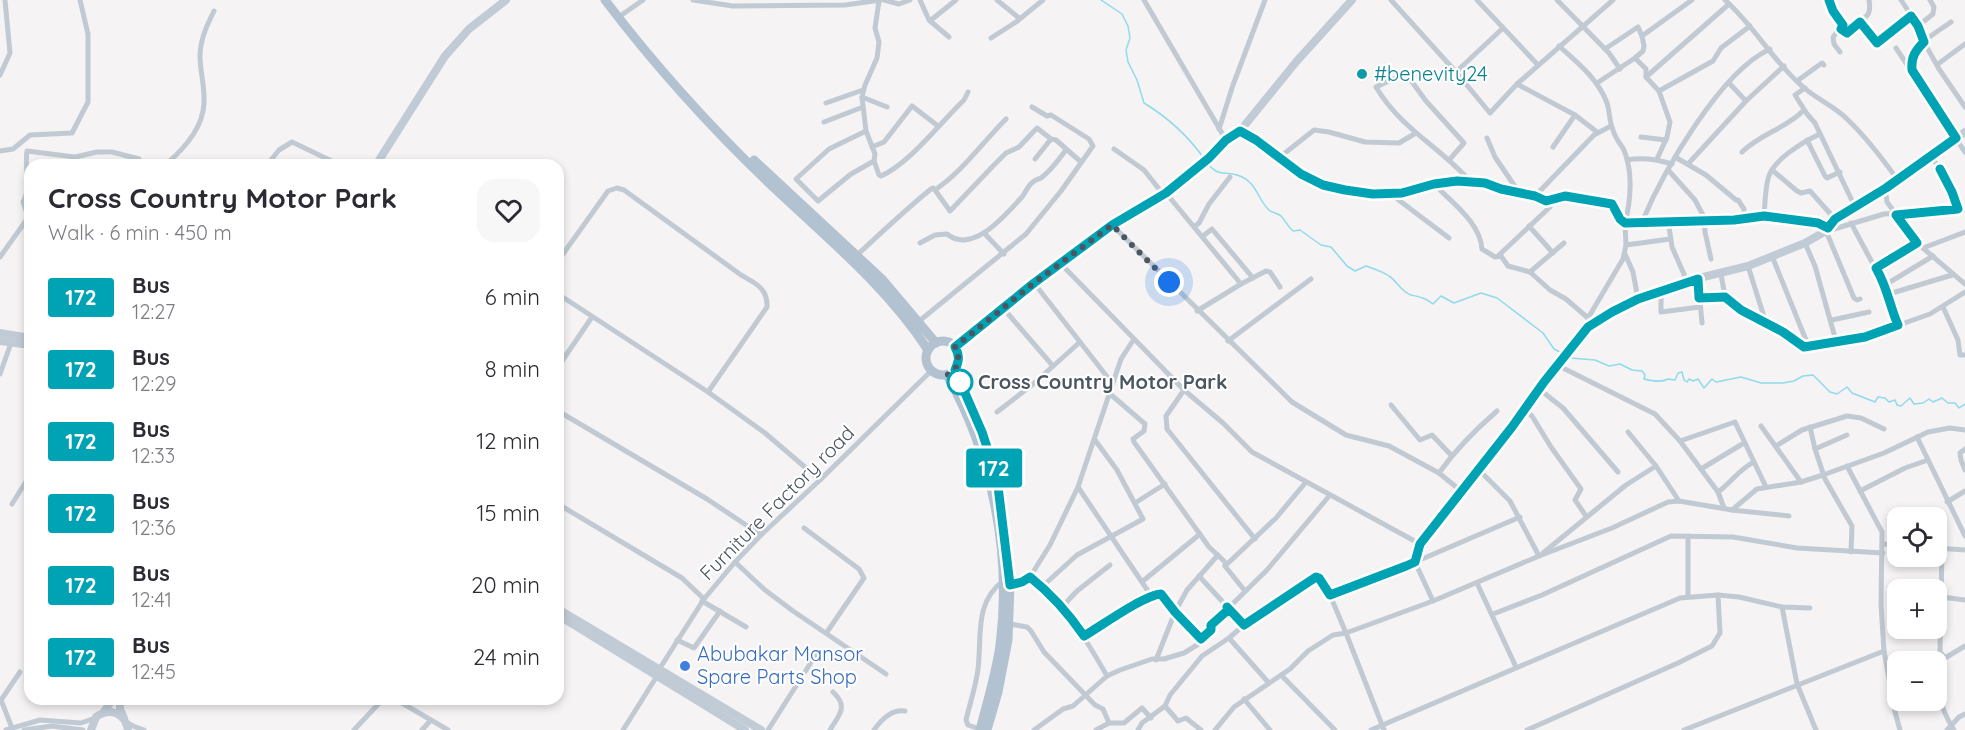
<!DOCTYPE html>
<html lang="en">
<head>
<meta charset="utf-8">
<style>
  :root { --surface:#fff; --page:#f7f7f7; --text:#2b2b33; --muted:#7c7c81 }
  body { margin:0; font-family:Quicksand,sans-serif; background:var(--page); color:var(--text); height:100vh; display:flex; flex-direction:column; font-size:22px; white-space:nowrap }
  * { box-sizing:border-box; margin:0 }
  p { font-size:20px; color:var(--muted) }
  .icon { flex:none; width:33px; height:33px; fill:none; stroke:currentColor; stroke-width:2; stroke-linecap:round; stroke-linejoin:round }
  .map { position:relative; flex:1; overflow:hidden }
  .side { position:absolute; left:24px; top:159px; width:540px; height:546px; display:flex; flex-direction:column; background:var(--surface); border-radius:18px; box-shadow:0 3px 9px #0003 }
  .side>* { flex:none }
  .badge { padding:0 12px; border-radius:4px; font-size:21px; line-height:39px }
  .buttons { position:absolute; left:1887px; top:507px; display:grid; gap:12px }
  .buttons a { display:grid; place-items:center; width:60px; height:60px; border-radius:12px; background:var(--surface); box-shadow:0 3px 9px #0003; font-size:30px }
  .you { position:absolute; width:30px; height:30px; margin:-15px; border:4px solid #fff; border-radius:50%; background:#1a73e8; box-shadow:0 0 0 9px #1a73e833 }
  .map>.badge { position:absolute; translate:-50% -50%; box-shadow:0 0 0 3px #fff }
  .round { display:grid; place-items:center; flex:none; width:63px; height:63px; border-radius:18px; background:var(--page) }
  .overview { display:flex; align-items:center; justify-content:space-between; height:102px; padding:0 24px }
  h1 { font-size:28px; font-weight:800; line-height:45px }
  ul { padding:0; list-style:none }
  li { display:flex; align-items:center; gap:18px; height:72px; padding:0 24px }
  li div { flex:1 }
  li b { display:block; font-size:22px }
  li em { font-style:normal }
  li .badge { min-width:66px; font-weight:700; text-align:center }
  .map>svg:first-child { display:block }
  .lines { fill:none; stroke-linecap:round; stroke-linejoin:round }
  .stream { stroke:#90daee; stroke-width:1.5 }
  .street { stroke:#c1cad2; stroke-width:5 }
  .secondary { stroke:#c1cbd6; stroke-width:8 }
  .primary { stroke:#b3c2d1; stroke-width:9 }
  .line-casing { stroke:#fff; stroke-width:14 }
  .line { stroke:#00a3b4; stroke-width:9 }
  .walk { stroke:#4a5661; stroke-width:6; stroke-dasharray:0 10.8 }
  .culture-dot { fill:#0f9aa8; stroke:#fff; stroke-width:2 }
  .stop-dot { fill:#fff; stroke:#00a3b4; stroke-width:3 }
  .shop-dot { fill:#3f7fe0; stroke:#fff; stroke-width:2 }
  .labels { text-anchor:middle; stroke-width:4.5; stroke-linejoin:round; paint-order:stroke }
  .culture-label { font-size:20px; fill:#0d838f; stroke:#fff; text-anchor:start }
  .stop-label { font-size:20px; font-weight:bold; fill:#4a5661; stroke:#fff; text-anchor:start }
  .street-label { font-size:20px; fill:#4a5661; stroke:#fff }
  .shop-label { font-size:20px; fill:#366cbe; stroke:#fff; text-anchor:start }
</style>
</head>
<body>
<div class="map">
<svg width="1965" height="730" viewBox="0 0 1965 730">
  <rect width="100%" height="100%" fill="#f5f3f3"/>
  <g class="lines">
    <g class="stream">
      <path d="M1101,0L1122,14L1128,26L1130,38L1126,50L1128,62L1137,80L1144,103C1167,117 1187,135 1203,157"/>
      <path d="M1208,164C1219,177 1224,171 1237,175C1257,181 1257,199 1269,210C1272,213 1278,213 1281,216C1286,221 1287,226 1293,231L1300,230L1321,245L1331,247L1347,266L1355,271L1366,266C1374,269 1382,271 1389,276C1397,281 1401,292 1411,295C1420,297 1426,298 1433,304L1441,296L1454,303L1481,293L1497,298L1543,333L1554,349L1562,353"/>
      <path d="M1570,358L1595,360L1609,366L1620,364L1632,370L1642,371L1645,375L1644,379C1652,381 1661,383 1668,379L1675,380L1678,373L1682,372L1684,380L1687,382L1689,379L1693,381L1698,379L1704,388L1712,379L1716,382L1741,377L1761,383H1783L1794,381L1803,376L1813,375L1830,392L1837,394L1847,387L1852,393L1875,402L1878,397L1885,398L1889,402L1895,400L1897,405L1901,406L1910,398L1914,404L1923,403L1929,399L1933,402L1942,398L1948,403H1955L1959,408L1965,404"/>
    </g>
    <g class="street">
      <polyline points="693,0 733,6 845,5 881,0"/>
      <polyline points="884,0 899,4 910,0"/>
      <polyline points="920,0 929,20 949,37"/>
      <polyline points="997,0 1019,18"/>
      <polyline points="1144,0 1226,140"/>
      <polyline points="1391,0 1456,72 1490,113 1517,84 1613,0"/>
      <polyline points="1477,0 1538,65"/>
      <polyline points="1557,0 1609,53 1620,69"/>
      <path d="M1725,0C1754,26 1773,61 1802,86C1816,99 1834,106 1847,119C1866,137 1882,158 1897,179"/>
      <polyline points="1829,0 1833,11 1843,25 1833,37 1834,44 1840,52"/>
      <path d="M1869,0C1871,12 1869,15 1860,22L1877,43L1911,16"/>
      <polyline points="1901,0 1918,26 1924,42 1939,69 1965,107"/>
      <path d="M879,1L875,28L879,42L877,58L865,85L862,97L866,131L875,154L874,161L879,175L881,176C909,164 941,122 964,100L968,92"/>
      <polyline points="623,14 643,0"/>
      <polyline points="931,20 956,0"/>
      <polyline points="1918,26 1933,14 1934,7 1930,0"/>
      <polyline points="1841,29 1847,33 1860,22"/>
      <polyline points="991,38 1016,22 1043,0"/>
      <path d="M1559,46C1578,63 1598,79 1607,103C1610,112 1609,121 1613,130C1615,138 1620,143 1624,150C1633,172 1631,200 1625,223L1734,220L1764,216L1818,223L1834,229L1884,214L1965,209"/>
      <polyline points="1896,48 1965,152"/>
      <polyline points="1605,49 1638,27 1642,36"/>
      <polyline points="1635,58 1646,69 1646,77 1659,91 1670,122 1667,137 1657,159"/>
      <polyline points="1938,64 1965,44"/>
      <path d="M1911,68C1909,46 1936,33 1951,22"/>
      <polyline points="1456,72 1503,28"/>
      <polyline points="0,75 10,53 5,0"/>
      <polyline points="1646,77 1729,4"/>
      <polyline points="1797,81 1822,63 1824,65"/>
      <polyline points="1597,83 1635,58 1643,51 1644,46 1642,36 1692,0"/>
      <polyline points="1729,83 1746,101"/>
      <polyline points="1517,84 1575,115 1597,132"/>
      <polyline points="1805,88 1795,95 1807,114 1815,123 1855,207"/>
      <polyline points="1659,91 1713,61 1721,48 1750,26"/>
      <polyline points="862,97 887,107"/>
      <polyline points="826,103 863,90"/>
      <polyline points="824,122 863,107"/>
      <polyline points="1219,129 1233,85 1265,0"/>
      <polyline points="866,131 829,149 796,179 818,201 851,174 874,161"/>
      <polyline points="1240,131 1256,140 1301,174 1323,185 1345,190 1373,194 1403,193 1434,184 1457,181 1485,183 1546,201 1565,196 1612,204 1620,219 1625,223 1626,245 1623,259 1588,318 1588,327"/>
      <polyline points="1641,137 1666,140"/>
      <polyline points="1487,138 1495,157 1518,191"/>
      <polyline points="1807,140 1825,176 1827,178 1840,172"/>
      <polyline points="872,147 884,142 912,106 938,126"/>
      <polyline points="1553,147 1575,115"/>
      <polyline points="1114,149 1144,170 1163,194"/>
      <polyline points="0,151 13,149 30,135 72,133 88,102 88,34 80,0"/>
      <path d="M1742,152C1760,134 1787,128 1804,110"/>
      <polyline points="1280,157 1314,130 1329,132 1365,142 1399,143 1416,133"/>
      <polyline points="1675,157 1706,175 1736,200 1738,200 1744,209 1744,218"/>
      <polyline points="1932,157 1948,182 1958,209"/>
      <polyline points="1035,159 1051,139"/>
      <path d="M1450,159L1464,143L1426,101L1407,75L1400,76L1376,87C1401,129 1439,146 1471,182"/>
      <path d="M1627,160C1643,157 1656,159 1672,164"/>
      <polyline points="1688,164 1746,101 1784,66"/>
      <path d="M165,165C183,150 203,128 204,103C205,87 200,71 200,56C200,40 207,25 214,11"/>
      <polyline points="267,165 279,150 292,142 340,165"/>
      <polyline points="1772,170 1797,191 1801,193 1810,191 1835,219"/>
      <polyline points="1669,171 1695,200 1704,217 1705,232 1711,259"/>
      <path d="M1434,184C1452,203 1480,222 1482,249L1495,257L1501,256L1508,266L1530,272L1550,290L1566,299L1588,318"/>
      <polyline points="1885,188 1887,202 1917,243 1965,284"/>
      <polyline points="935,190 950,211 994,165 1006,153 1019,147 1037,128 1051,139 1056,140 1081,162"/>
      <polyline points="1166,193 1241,284"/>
      <polyline points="1392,195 1449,238"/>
      <polyline points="1535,196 1594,135 1611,126"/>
      <path d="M28,216L23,202C32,187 24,168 27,151L75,157L97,152H112L139,159V165"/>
      <path d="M1764,216C1765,204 1765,191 1768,179C1772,160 1803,142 1820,134"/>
      <polyline points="1668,220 1672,247 1687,281"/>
      <path d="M1642,222C1663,172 1720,72 1770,49"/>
      <polyline points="1851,223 1889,294 1889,304 1898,325"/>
      <polyline points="1112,225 1292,402 1346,435 1389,446 1439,473 1461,491"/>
      <polyline points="1529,226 1553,253"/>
      <polyline points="1194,227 1199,223 1209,204 1230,177"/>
      <polyline points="1826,231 1854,298 1857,300 1860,299"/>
      <polyline points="984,233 1004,254"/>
      <polyline points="1203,236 1212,229 1253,278"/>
      <path d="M920,243L935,235L947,234C973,255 1005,215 1022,197C1026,192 1028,185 1033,182C1035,180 1039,179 1041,178C1051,171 1059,159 1066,150"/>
      <polyline points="1805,243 1815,266 1836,341"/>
      <polyline points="1626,245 1670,239"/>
      <polyline points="1923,248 1965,232"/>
      <polyline points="1625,254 1633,272 1638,299"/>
      <polyline points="1499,255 1550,207 1550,200"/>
      <path d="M856,256C881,233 905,210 931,189L933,188L935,190C963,171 982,143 1006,119"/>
      <polyline points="1772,256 1808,345"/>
      <polyline points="0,257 30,215"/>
      <path d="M558,261L608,191L617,188L624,190L741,275C755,283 768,288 767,307L708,392"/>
      <polyline points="1060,263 1184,390 1223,423 1252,452 1420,544"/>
      <polyline points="1748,266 1766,323"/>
      <polyline points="1876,268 1917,243"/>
      <polyline points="1530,272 1564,243"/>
      <polyline points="1721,274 1725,297 1736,307 1783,332 1804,347 1865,337 1930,314 1965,292"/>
      <polyline points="1698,279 1702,323"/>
      <polyline points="1034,283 1112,383"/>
      <polyline points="1885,285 1933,256"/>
      <polyline points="1661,291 1661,312 1700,307"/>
      <polyline points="558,294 708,392 765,433 820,480"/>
      <polyline points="1889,294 1952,275"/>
      <polyline points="1699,298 1725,297"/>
      <polyline points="1943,307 1958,340 1960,355 1965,355"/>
      <polyline points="1003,308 1053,366"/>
      <polyline points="1197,311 1241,284 1266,271 1270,272 1280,287"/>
      <polyline points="1832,320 1869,312"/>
      <polyline points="918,322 1026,234 1061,191 1093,146 1089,139 1051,115 1047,116 1032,107"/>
      <polyline points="1228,341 1311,279"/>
      <polyline points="1557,365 1655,414 1680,441 1718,492 1724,508"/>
      <polyline points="558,367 592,317"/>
      <polyline points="0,374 11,343"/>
      <polyline points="1539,389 1563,408 1618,472"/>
      <polyline points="1184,390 1166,416 1167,429 1255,539"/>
      <polyline points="1109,393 1145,424 1144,431 1133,439 1134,442 1209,547 1225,562 1225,566 1245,591"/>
      <polyline points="1391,405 1420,440 1432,435 1451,455"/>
      <polyline points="1524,410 1532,416 1551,447 1581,489 1575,500 1586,516"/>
      <polyline points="558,411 707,499 761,535"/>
      <polyline points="997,412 1032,385 1080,342"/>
      <polyline points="1761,426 1801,482"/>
      <polyline points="1810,427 1815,449"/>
      <polyline points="1628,432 1656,466 1679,501"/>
      <polyline points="1847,435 1815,449 1825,479 1852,526 1851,552"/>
      <polyline points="1917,437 1965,536"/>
      <polyline points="1680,441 1735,422 1766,487"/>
      <polyline points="1776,446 1802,430 1847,416 1861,418 1884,429"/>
      <polyline points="1965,449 1960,453 1961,460 1965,470"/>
      <polyline points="1847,466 1882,532 1881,605 1884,651 1895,712 1900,730"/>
      <polyline points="1478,469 1510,501 1539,556"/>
      <polyline points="1701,469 1744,443"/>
      <path d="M1439,473C1456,449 1475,430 1497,411"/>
      <polyline points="1078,487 1152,597"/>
      <polyline points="1860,491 1905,468 1928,460"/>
      <path d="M1718,492C1731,483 1739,469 1754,462"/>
      <polyline points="1947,502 1965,491"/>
      <polyline points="1135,503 1165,484"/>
      <polyline points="12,504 30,475"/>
      <polyline points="558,504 682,578 704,599"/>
      <polyline points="1732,510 1789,516"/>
      <polyline points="804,528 859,569 864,578 827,632"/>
      <polyline points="1688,536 1688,597"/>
      <polyline points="1883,544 1898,545"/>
      <polyline points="1936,548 1965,550"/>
      <polyline points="1942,549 1940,652 1945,658 1965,646"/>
      <polyline points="1543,553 1626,485 1656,466"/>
      <polyline points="735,562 765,590 793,611 886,674"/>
      <polyline points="1225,566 1276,518 1306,482"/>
      <polyline points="1199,576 1244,625"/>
      <path d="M1030,577C1064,603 1086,639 1107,676"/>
      <polyline points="1143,581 1200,534"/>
      <polyline points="1477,583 1516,667"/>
      <polyline points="1010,584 1022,582 1030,577 1050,545 1078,487 1121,359 1134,339"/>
      <polyline points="1044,588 1045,584 1077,555 1143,519 1117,470 1095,440"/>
      <polyline points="1942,597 1965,600"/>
      <polyline points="702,601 746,627"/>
      <polyline points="1433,601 1415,562 1520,517"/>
      <polyline points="1782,607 1797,684 1816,730"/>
      <polyline points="1061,608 1077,591 1110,565"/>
      <polyline points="1493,614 1542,595 1671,536 1733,537 1797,548 1883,553"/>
      <polyline points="1010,624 1027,627 1031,631 1044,652 1095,705 1103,709 1109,723"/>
      <polyline points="1084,636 1158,594 1161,594 1175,612 1201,639"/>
      <polyline points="1229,638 1268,682"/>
      <polyline points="677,640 694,648 720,611"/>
      <path d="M1943,657C1931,679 1941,710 1954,730"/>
      <polyline points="1156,660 1175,612 1187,590 1218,555"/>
      <polyline points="660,668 704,599 735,562 761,535 820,480 931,371"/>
      <polyline points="1281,675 1335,730"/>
      <polyline points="395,699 448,730"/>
      <polyline points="1244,699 1270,730"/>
      <polyline points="1165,706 1178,721 1186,718 1201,730"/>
      <polyline points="126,722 133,726 144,730"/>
      <polyline points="12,728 1,700 20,672"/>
      <path d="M980,729L968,725L966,720C970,703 976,686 978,669C982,636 974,603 1003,581"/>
      <polyline points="6,730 40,720 81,723 95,718"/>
      <polyline points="24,730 52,726 83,730"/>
      <polyline points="354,730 383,699"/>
      <polyline points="422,730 431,720"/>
      <polyline points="623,730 657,676"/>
      <polyline points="768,730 817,653"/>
      <path d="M830,730C839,715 849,707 833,692"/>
      <path d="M874,730C881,720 892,709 905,711"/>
      <polyline points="1034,730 1063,709 1073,706 1107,676 1120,670 1152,659 1164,659 1184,653 1197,645 1211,630 1211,625 1267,570 1330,495"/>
      <polyline points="1096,730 1109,723 1124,723 1142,708 1151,718"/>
      <polyline points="1138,730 1142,723 1165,706 1170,695 1202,656 1229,638 1244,625 1316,577 1319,578 1330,595 1346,633 1384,730"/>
      <polyline points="1215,730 1234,707 1290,669 1308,651 1333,635 1346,633 1433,601 1539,556 1612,528 1668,502 1679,501 1732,510 1757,489 1801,482 1823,475 1884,453 1928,432 1950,428 1965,430"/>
      <polyline points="1371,730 1680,598 1718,595 1739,597 1782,607 1810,608"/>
      <polyline points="1527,730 1678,663 1712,646 1720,633 1718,595"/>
      <polyline points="1684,730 1884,651"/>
      <polyline points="1947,730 1959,717 1965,714"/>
    </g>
    <g class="secondary">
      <polyline points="376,165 445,56 469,29 506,0"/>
      <polyline points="0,333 30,338"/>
      <polyline points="0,341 30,345"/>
      <polyline points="955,347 1034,283 1112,225 1166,193 1209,158 1226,140 1240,131 1296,62 1352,0"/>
      <polyline points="1330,595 1415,562 1420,544 1512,427 1544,382 1588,327 1638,299 1687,281 1748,266 1805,243 1826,231 1835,219 1885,188 1965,132"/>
      <polyline points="558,609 761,730"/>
      <polyline points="558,615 745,730"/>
      <polyline points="120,699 120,709 124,718"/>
      <polyline points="103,713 113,699"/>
      <path d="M91,730L96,717C110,707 125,713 128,730"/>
    </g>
    <g class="primary">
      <path d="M605,0C656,67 711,128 772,186C827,238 886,286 928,350"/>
      <polyline points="754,160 882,279 936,343"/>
      <circle cx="943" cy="358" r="17"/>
      <polyline points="955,370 982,432 997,478 1010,584 1008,640 998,692 987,730"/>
      <path d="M947,375C992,455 1012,553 1000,645C996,674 987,702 980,730"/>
    </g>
  </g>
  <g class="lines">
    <defs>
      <path id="line" d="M1829,0L1833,11L1843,25L1841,29L1847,33L1860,22L1877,43L1911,16L1918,26L1924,42C1915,51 1911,57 1912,70L1956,138L1886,188L1835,219L1828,228L1818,223L1764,216L1734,220L1625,223L1620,219L1612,204L1565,196L1546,201L1535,196L1501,189L1485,183L1457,181L1434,184L1402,193L1373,194L1345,190L1323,185L1301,174L1256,140L1240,131L1226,140L1209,158L1166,193L1112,225L1034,283L955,347C960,356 959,361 955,370L982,432L997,478L1010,585L1022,582L1030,577C1050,593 1069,614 1084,636C1101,626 1144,595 1161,594L1175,612L1201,639L1211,630V625L1228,610L1227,607L1244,625L1316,577L1319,578L1330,595L1406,566L1415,562L1420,544L1512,427L1544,382L1588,327L1612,312L1638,299L1698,279L1699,298L1725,297L1741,310L1783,332L1804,347L1865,337L1898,325C1889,304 1888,289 1876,268L1917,243L1896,215L1958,209L1952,192L1940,169"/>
    </defs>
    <use href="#line" class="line-casing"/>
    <use href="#line" class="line"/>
    <path class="walk" d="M960,382L953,386L947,375C959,369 961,359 955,347L1034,283L1112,225L1169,282"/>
  </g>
  <circle class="culture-dot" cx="1362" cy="74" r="6"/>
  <circle class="stop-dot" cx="960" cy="382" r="12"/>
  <circle class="shop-dot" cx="685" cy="666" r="6"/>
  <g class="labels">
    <g class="culture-label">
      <text x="1374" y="81">#benevity24</text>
    </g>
    <g class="stop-label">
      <text x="978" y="389">Cross Country Motor Park</text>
    </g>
    <g class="street-label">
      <text transform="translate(777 503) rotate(-45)" y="7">Furniture Factory road</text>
    </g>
    <g class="shop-label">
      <text x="697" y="661">Abubakar Mansor<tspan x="697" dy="23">Spare Parts Shop</tspan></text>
    </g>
  </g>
</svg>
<div class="buttons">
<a><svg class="icon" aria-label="locate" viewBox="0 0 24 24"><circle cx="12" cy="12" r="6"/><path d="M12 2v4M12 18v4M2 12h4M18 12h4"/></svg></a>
<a>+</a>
<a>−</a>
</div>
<div class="you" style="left:1169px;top:282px"></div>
<b class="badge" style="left:994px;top:468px;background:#00a3b4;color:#fff">172</b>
<section class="side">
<div class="overview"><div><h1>Cross Country Motor Park</h1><p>Walk · 6 min · 450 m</p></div><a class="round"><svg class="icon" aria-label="heart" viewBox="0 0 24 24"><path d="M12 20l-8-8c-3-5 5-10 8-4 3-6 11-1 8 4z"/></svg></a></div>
<ul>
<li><span class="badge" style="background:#00a3b4;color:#fff">172</span><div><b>Bus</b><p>12:27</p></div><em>6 min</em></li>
<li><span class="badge" style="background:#00a3b4;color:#fff">172</span><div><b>Bus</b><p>12:29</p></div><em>8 min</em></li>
<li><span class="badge" style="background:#00a3b4;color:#fff">172</span><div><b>Bus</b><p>12:33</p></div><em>12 min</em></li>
<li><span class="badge" style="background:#00a3b4;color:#fff">172</span><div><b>Bus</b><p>12:36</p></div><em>15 min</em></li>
<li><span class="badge" style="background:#00a3b4;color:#fff">172</span><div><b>Bus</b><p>12:41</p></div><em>20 min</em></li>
<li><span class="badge" style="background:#00a3b4;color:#fff">172</span><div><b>Bus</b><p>12:45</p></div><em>24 min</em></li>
</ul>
</section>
</div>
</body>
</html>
